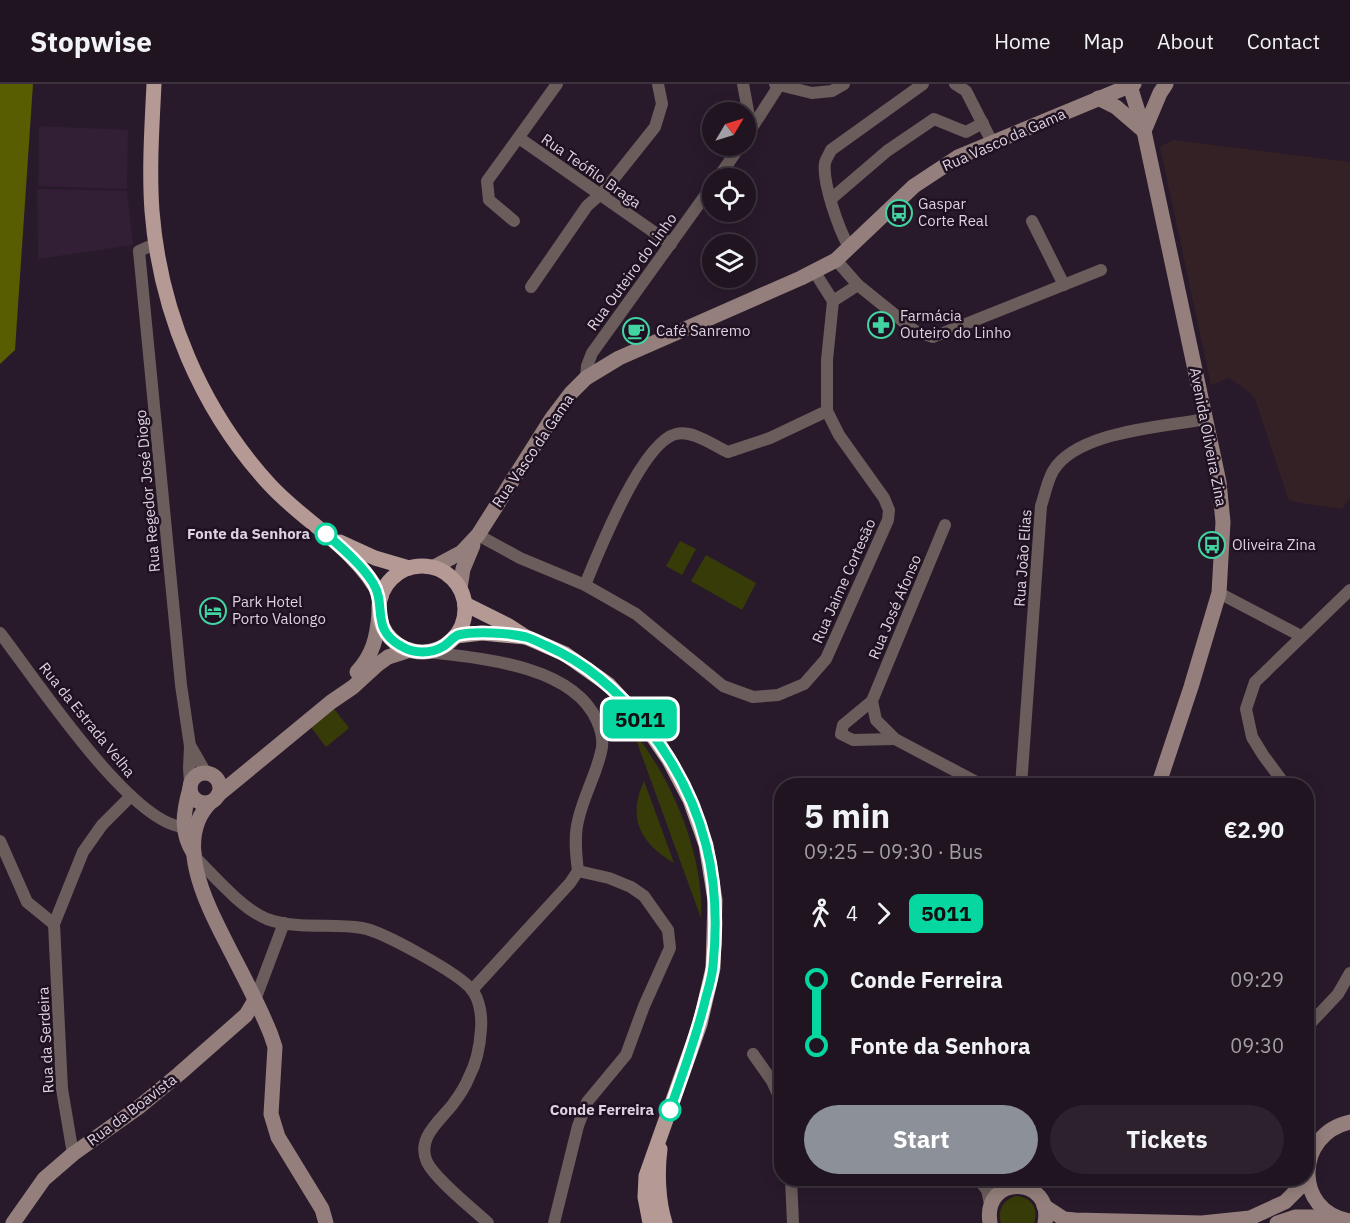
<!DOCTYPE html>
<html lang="en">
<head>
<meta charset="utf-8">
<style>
  :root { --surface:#1f1420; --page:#2c212d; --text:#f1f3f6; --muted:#a19ea5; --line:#3c333e; --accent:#8c9099 }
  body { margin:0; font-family:"IBM Plex Sans",sans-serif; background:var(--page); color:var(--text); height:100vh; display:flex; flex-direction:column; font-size:22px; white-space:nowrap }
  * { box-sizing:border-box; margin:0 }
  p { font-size:20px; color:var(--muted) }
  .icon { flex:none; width:33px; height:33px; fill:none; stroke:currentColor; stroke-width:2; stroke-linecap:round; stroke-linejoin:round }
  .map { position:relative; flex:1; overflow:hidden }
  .drawer { position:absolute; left:774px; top:694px; width:540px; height:408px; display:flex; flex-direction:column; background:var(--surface); border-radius:24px; box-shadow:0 3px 15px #0003,0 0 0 2px var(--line) }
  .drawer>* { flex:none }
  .badge { padding:0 12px; border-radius:9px; font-size:21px; line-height:39px }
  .needle { width:39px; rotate:52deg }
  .controls { position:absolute; left:702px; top:18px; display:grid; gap:12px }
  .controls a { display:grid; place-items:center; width:54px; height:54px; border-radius:50%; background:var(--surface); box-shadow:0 3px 15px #0003,0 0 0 2px var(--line); font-size:30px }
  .map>.badge { position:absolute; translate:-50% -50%; box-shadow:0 0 0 3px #fff }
  .legs { display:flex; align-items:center; gap:9px; height:66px; padding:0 30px; font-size:20px }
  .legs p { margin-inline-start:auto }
  .head { display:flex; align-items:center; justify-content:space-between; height:102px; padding:0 30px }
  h1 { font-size:33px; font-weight:800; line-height:45px }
  .action { display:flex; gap:12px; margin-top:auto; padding:12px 30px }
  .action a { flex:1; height:69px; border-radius:36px; background:var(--accent); color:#fff; font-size:24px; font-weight:800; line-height:69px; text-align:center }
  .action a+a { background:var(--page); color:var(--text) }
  ul { padding:0 30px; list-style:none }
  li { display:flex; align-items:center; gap:21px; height:66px; font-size:22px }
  li i { display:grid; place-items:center; width:9px; height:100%; margin:0 8px; background:currentColor }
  li i::after { content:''; width:15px; height:15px; margin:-8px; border:4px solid; border-radius:50%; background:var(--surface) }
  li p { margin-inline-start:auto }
  li:first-child i { background:linear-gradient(#0000 50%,currentColor 0) }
  li:last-child i { background:linear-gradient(currentColor 50%,#0000 0) }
  header { display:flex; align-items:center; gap:36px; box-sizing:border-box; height:84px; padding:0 30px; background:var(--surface); border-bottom:2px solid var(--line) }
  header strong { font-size:28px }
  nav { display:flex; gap:33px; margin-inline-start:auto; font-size:21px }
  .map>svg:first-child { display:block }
  .built { fill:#321e35 }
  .industrial { fill:#342125 }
  .green { fill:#373b07 }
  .forest { fill:#575d00 }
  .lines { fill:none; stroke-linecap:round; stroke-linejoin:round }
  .street { stroke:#6a5d5b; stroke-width:12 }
  .secondary { stroke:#947f7c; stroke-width:15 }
  .primary { stroke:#b49995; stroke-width:15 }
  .line-1-casing { stroke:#fff; stroke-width:14 }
  .line-1 { stroke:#06d6a0; stroke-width:9 }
  .stop-1-dot { fill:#fff; stroke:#06d6a0; stroke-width:3 }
  .labels { text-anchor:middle; stroke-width:5; stroke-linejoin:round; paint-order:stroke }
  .street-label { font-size:15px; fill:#ddd3df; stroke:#1f1121 }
  .poi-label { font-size:15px; fill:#ddd3df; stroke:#1f1121; text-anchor:start }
  .stop-label { font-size:15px; font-weight:bold; fill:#ddd3df; stroke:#1f1121; text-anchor:end }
</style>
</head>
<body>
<header>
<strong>Stopwise</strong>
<nav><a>Home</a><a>Map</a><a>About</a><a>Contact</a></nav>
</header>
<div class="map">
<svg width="1350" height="1139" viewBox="0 0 1350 1139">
  <rect width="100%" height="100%" fill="#291a2b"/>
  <g class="built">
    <polygon points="39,42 128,46 127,105 38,102"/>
    <polygon points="37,105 127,107 133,161 38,175"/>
  </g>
  <polygon class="industrial" points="1173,56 1350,78 1350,414 1342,425 1289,417 1255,315 1249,308 1229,294 1211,301 1160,63"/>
  <g class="green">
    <polygon points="680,457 696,465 682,491 666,482"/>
    <polygon points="706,471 756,499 742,526 691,497"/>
    <polygon points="334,625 349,644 326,663 311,643"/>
    <path d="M633,647C672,695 704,770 701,834Z"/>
    <path d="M644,697L674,779C640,759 627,734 644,697Z"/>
    <path d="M1016,1112C1031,1113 1039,1124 1034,1139H1001C997,1126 1003,1116 1016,1112Z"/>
  </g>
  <polygon class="forest" points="0,0 33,0 15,266 0,280"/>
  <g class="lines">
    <g class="street">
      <polyline points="743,0 751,43"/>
      <polyline points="775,0 812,9 832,7 844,0"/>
      <polyline points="955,0 966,7 992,58"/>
      <polyline points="746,53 780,0"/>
      <polyline points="519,54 671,160"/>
      <polyline points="718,94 740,62"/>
      <polyline points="831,115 887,67 934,35 966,48 983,39"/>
      <polyline points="514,137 489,116 487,97 557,0"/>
      <polyline points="1032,137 1064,201"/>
      <polyline points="155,160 139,167 181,601 190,662 189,684 190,699"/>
      <path d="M849,163C839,146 822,98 825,79C826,74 829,71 831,66L923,0"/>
      <polyline points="836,176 858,201 915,247 933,253 1101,186"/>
      <polyline points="814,187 833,217"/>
      <polyline points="531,203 587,122 604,107 655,43 662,20 658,0"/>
      <polyline points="833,217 858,201"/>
      <polyline points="586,294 587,282 592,269 712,102"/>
      <polyline points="945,441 872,617 876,636 895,655 984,702"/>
      <polyline points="478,451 520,474 585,501 636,530 723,602 753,613 778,611 804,600 826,575 888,436 889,426 884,414 839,351 827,327 827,276 833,217"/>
      <path d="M585,501C598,469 642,358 676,350C693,346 713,361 728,368L770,354L827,327"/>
      <polyline points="1219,509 1301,552"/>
      <path d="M0,549C35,594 129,738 183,743"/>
      <path d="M427,568C479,574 573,581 597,637C601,646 604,658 601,668C596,691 583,713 578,737C574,753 576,771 578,787"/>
      <polyline points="872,617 843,641 841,650 853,656 895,655"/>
      <polyline points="191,663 206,689"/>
      <path d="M1021,702L1041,422C1045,410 1047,398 1053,387C1077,347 1163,343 1206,335"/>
      <polyline points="1286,702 1263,671 1252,653 1246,625 1255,598 1350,506"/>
      <polyline points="0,757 27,818 54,840"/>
      <path d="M195,773C214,792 242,825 267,835C298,846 331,839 362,844C382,847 460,890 472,906C480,916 482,933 481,945C480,961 477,978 469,993C465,1003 459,1012 453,1020C440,1037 416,1054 427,1078C435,1095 473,1125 488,1139"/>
      <polyline points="472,906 570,799 578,787 609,794 631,803 644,812 668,846 670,864 644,922 626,971 587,1018 578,1042 554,1139"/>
      <polyline points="255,916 284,839"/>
      <polyline points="1306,944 1338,910 1350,889"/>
      <polyline points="753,970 772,997 782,1019"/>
      <polyline points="73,1070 62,1005 54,840 83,768 102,741 131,712"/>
      <polyline points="791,1095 793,1139"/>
      <polyline points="978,1095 987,1106 990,1120"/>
    </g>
    <g class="secondary">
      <polyline points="1130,2 1144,47 1219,398 1223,438 1219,509 1191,603 1158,702"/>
      <polyline points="1098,14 1116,23 1144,47"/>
      <polyline points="1144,47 1160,9 1166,0"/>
      <polyline points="434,483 462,468 478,451 552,334 571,309 586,294 619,274 801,194 836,176 914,102 958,73 1134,0"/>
      <polyline points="460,504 463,485 473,461"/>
      <path d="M357,588C373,571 377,553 379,530"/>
      <circle cx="205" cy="704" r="15"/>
      <path d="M190,704C183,729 180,748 194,770"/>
      <polyline points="218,711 331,618 353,603 377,581 388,573 410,566"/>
      <path d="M211,718C170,758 211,828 231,868C245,895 260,923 271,951L275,963L271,1030L278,1053L322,1125L326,1139"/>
      <path d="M1350,1038C1295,1050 1293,1128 1350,1137"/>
      <polyline points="1044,1122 1064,1135 1075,1136 1202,1139 1250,1134 1285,1118 1308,1095"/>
      <polyline points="13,1139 44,1095 73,1070 139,1023 179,990 246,931 255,916"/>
      <path d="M990,1139C982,1089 1054,1092 1045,1139"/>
      <polyline points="1277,1139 1295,1133 1336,1133"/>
    </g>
    <g class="primary">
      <path d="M154,0C152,42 149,85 152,127C160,228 201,326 270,401C305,439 357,465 381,513"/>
      <polyline points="340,458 375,474 409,484"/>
      <circle cx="422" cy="525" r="43"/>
      <polyline points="465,520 509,542 526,553 565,570 609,601 643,638 669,676 690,716 706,761 715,816 713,884 700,940 646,1092 645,1113 650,1139"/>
      <polyline points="456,552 482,549 525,553"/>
      <path d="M660,1065C657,1088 658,1117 665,1139"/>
    </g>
  </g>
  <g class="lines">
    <defs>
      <path id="line-1" d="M326,450C342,464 362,481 373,499C387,521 370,545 401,562C414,570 431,570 444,562C449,559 453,553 458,551C475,547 509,549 526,553C533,555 540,559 547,562C623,595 686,681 706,761C716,800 717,842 713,882C712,893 709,903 706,913C697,952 683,988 670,1026"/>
    </defs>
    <use href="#line-1" class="line-1-casing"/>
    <use href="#line-1" class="line-1"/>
  </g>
  <defs>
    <symbol id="bus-ring" viewBox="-11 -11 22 22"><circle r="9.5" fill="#1f1121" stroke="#42d4a1" stroke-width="1.5"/><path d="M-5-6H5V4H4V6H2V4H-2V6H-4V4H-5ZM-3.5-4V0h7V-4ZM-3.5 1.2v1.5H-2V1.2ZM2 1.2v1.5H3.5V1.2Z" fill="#42d4a1"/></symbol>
    <symbol id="pharmacy-ring" viewBox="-11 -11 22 22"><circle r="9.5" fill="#1f1121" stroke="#42d4a1" stroke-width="1.5"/><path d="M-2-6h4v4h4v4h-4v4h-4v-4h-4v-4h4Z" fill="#42d4a1"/></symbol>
    <symbol id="cafe-ring" viewBox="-11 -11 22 22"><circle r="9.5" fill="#1f1121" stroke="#42d4a1" stroke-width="1.5"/><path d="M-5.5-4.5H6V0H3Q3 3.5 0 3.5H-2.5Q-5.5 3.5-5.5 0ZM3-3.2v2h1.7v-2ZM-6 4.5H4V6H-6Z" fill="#42d4a1"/></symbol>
    <symbol id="hotel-ring" viewBox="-11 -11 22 22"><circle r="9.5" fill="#1f1121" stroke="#42d4a1" stroke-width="1.5"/><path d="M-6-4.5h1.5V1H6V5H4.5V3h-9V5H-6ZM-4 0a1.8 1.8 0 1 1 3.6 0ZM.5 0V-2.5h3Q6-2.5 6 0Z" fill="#42d4a1"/></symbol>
  </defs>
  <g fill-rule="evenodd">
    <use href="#bus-ring" x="884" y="114" width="30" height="30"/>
    <use href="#pharmacy-ring" x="866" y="226" width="30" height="30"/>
    <use href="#cafe-ring" x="621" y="232" width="30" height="30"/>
    <use href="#bus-ring" x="1197" y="446" width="30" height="30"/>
    <use href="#hotel-ring" x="198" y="512" width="30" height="30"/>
  </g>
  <g class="stop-1-dot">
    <circle cx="326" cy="450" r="10"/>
    <circle cx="670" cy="1026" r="10"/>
  </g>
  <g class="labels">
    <g class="street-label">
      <text transform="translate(1004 56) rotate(-24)" y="5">Rua Vasco da Gama</text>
      <text transform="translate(591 87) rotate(35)" y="5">Rua Teófilo Braga</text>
      <text transform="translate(632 188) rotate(-54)" y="5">Rua Outeiro do Linho</text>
      <text transform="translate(1208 353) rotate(79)" y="5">Avenida Oliveira Zina</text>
      <text transform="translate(533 367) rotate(-56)" y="5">Rua Vasco da Gama</text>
      <text transform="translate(148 407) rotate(-95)" y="5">Rua Regedor José Diogo</text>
      <text transform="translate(1023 474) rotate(-86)" y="5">Rua João Elias</text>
      <text transform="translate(844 497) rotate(-66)" y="5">Rua Jaime Cortesão</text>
      <text transform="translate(895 523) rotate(-67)" y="5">Rua José Afonso</text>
      <text transform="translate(87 636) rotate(51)" y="5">Rua da Estrada Velha</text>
      <text transform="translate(46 956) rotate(-93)" y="5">Rua da Serdeira</text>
      <text transform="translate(132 1026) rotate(-37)" y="5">Rua da Boavista</text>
    </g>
    <g class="poi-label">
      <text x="918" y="125">Gaspar<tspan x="918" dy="17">Corte Real</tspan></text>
      <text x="900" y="237">Farmácia<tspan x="900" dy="17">Outeiro do Linho</tspan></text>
      <text x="656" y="252">Café Sanremo</text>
      <text x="1232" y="466">Oliveira Zina</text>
      <text x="232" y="523">Park Hotel<tspan x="232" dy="17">Porto Valongo</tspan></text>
    </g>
    <g class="stop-label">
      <text x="310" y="455">Fonte da Senhora</text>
      <text x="654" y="1031">Conde Ferreira</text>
    </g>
  </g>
</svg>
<div class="controls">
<a><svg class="needle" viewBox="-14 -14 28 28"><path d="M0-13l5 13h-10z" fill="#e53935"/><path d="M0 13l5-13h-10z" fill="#a19ea5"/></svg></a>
<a><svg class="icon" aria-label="locate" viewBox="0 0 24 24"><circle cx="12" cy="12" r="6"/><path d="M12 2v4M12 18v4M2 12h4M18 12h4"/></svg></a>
<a><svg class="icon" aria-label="layers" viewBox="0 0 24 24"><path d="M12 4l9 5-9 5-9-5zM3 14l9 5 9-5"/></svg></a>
</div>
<b class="badge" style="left:640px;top:635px;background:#06d6a0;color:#111">5011</b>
<section class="drawer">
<div class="head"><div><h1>5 min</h1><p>09:25 – 09:30 · Bus</p></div><b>€2.90</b></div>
<div class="legs"><svg class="icon" aria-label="walk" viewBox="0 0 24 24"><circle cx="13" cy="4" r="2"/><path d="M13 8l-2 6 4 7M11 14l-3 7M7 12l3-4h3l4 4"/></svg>4<svg class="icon" aria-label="forward" viewBox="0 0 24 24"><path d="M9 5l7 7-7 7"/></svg><b class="badge" style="background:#06d6a0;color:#111">5011</b></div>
<ul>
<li><i style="color:#06d6a0"></i><b>Conde Ferreira</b><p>09:29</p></li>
<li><i style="color:#06d6a0"></i><b>Fonte da Senhora</b><p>09:30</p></li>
</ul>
<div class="action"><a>Start</a><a>Tickets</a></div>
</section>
</div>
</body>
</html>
